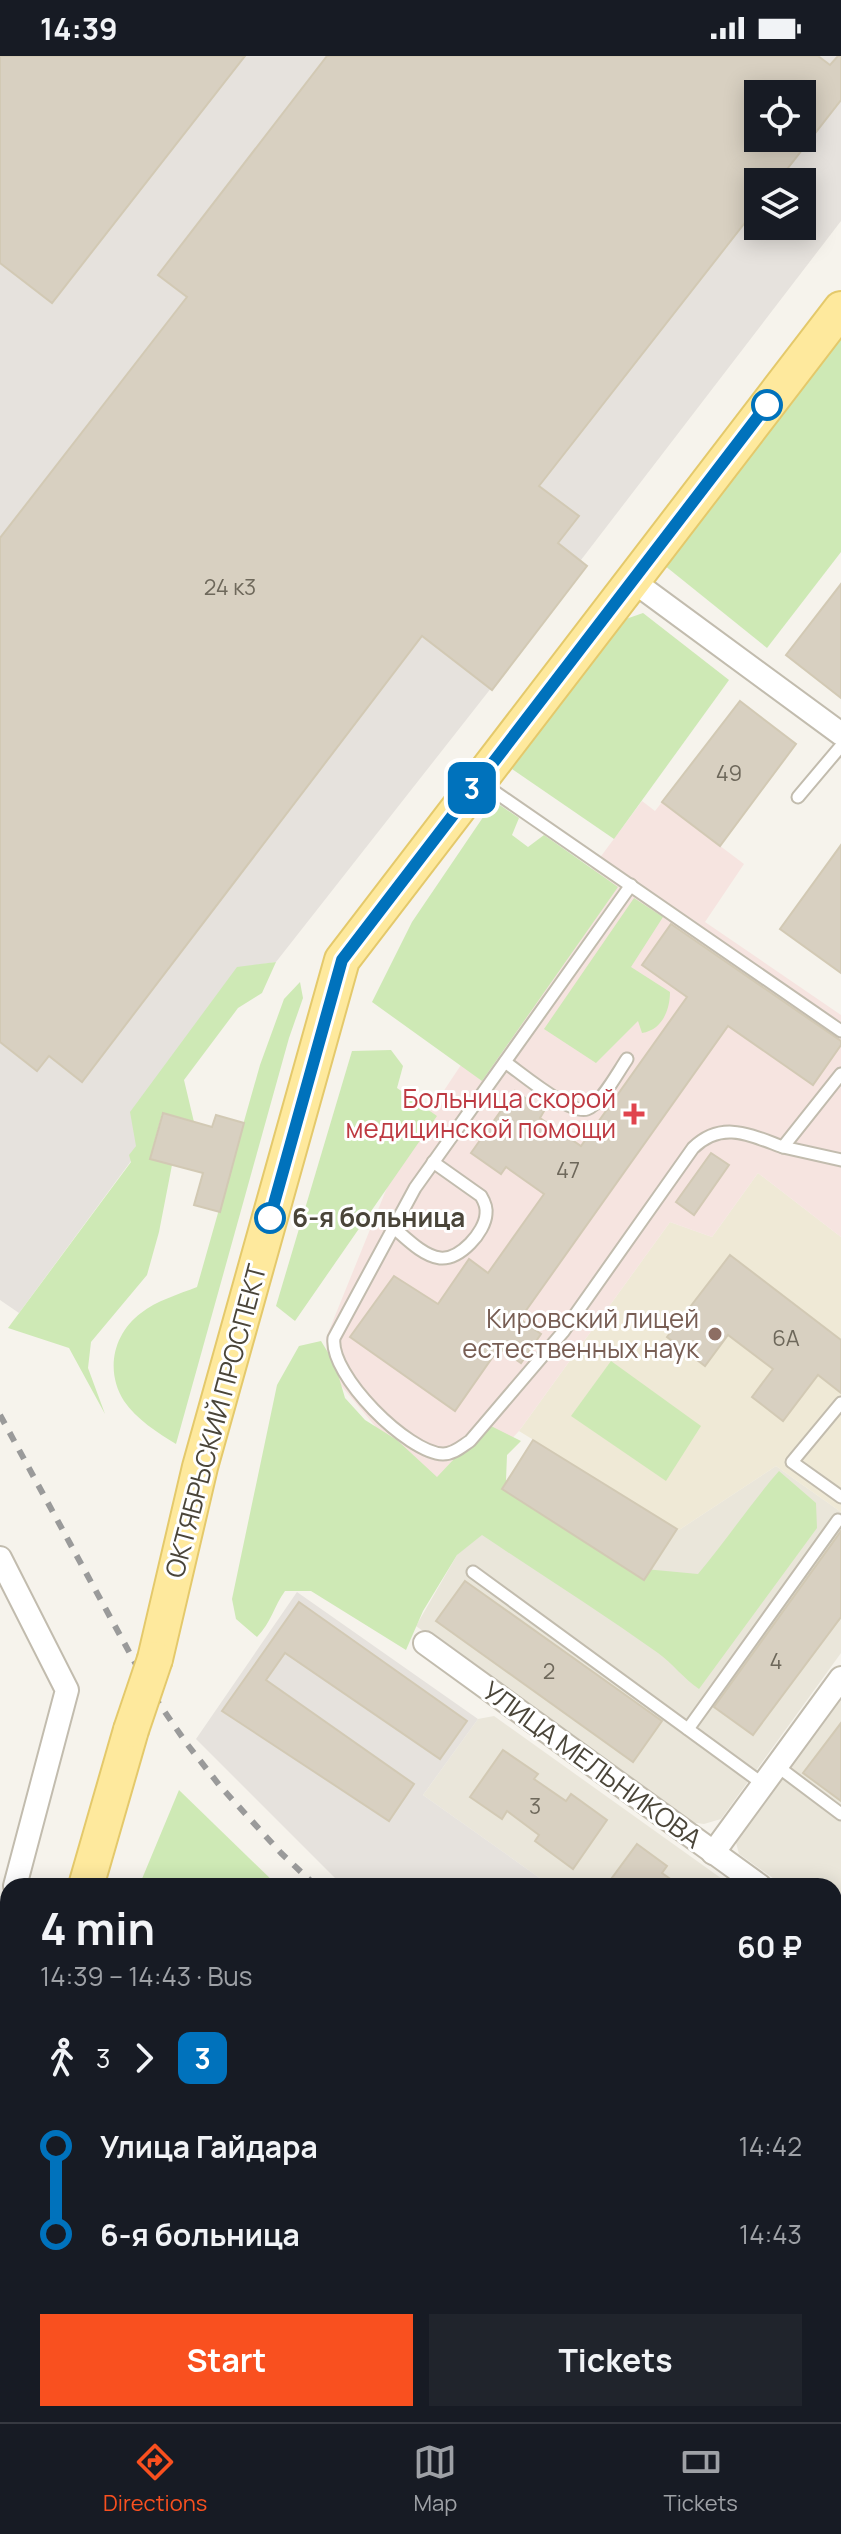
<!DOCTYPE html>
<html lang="en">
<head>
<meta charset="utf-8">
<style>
  :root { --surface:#171b24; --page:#20242c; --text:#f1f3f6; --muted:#9ea1a6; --line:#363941; --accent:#f9501f }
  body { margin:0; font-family:Manrope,sans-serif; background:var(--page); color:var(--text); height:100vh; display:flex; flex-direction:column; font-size:30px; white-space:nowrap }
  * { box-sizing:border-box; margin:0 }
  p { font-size:26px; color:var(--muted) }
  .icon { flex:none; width:44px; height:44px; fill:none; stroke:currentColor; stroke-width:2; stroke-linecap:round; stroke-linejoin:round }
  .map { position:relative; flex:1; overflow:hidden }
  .side { position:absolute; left:0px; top:1822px; width:842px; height:544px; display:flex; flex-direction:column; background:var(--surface); border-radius:24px 24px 0 0; box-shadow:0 4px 20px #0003 }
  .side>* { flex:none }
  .badge { padding:0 16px; border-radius:12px; font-size:28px; line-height:52px }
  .controls { position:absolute; left:744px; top:24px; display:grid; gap:16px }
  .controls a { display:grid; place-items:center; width:72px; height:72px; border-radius:0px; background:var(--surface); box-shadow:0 4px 20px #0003; font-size:40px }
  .map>.badge { position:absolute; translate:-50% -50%; box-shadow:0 0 0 4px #fff }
  .legs { display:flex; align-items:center; gap:12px; height:88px; padding:0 40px; font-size:26px }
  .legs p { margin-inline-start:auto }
  .headline { display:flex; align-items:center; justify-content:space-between; height:136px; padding:0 40px }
  h1 { font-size:44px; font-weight:700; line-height:60px }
  .button { display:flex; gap:16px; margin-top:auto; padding:16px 40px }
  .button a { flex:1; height:92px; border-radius:0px; background:var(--accent); color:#fff; font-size:32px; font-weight:700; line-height:92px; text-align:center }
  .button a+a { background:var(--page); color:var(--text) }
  ul { padding:0 40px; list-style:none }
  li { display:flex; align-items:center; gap:28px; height:88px; font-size:30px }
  li i { display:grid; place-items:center; width:12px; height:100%; margin:0 10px; background:currentColor }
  li i::after { content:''; width:20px; height:20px; margin:-10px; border:6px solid; border-radius:50%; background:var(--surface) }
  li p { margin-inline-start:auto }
  li:first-child i { background:linear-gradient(#0000 50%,currentColor 0) }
  li:last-child i { background:linear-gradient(currentColor 50%,#0000 0) }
  .status { display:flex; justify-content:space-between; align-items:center; height:56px; padding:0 40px; background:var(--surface); direction:ltr }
  .status svg { height:22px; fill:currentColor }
  .dock { display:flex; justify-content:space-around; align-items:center; height:112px; border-top:2px solid var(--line); background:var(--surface); font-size:22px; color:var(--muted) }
  .dock a { display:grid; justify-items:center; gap:4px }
  .dock .on { color:var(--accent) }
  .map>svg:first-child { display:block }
  .residential { fill:#eae6da }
  .industrial { fill:#e6e2dd; fill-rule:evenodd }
  .education { fill:#efe9d6 }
  .medical { fill:#f6e4e0 }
  .green { fill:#cee9b5 }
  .building { fill:#d8d0c1; stroke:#d2c9b4; stroke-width:2; fill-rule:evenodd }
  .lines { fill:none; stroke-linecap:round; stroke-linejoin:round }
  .lane-casing { stroke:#c2bcae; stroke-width:15 }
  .street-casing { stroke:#c2bcae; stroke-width:26 }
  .primary-casing { stroke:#e4c96b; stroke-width:38 }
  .lane { stroke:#fff; stroke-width:11 }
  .street { stroke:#fff; stroke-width:22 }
  .primary { stroke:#fee99d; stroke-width:34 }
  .rail { stroke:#9a9a9a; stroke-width:6; stroke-dasharray:10 10; stroke-linecap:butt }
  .primary-bridge-casing { stroke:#e4c96b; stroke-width:38; stroke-linecap:butt }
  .primary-bridge { stroke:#fee99d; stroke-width:34 }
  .line-1-casing { stroke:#fff; stroke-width:18 }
  .line-1 { stroke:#0072bc; stroke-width:12 }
  .stop-1-dot { fill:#fff; stroke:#0072bc; stroke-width:4 }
  .health-dot { fill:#e0444e; stroke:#fff; stroke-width:3 }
  .education-dot { fill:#8d6e63; stroke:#fff; stroke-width:3 }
  .labels { text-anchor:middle; stroke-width:6; stroke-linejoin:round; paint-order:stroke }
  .number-label { font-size:22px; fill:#6e685b }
  .health-label { font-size:26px; fill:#be3a42; stroke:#fff; text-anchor:end }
  .stop-label { font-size:26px; font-weight:bold; fill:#4a4539; stroke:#fff; text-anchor:start }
  .education-label { font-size:26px; fill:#785e54; stroke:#fff; text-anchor:end }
  .street-label { font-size:26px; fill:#4a4539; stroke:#fff }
</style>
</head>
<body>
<div class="status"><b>14:39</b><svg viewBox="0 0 49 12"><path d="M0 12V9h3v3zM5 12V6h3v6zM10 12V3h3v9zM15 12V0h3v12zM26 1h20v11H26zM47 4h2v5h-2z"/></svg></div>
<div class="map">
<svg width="841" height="2366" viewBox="0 0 841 2366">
  <rect width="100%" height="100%" fill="#f6f3ec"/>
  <g class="residential">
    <polygon points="533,1384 679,1474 776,1410 841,1456 841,1597 721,1763 704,1768 689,1766 416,1570 457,1499"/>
    <polygon points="841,1643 841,1857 834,1857 834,1830 784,1830 739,1798 735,1783"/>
    <polygon points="494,1660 732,1830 551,1830 423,1739 478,1663"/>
    <polygon points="834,1893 841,1893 841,1995 834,1996"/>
    <polygon points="348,2358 638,2358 637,2366 347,2366"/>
    <polygon points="666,2358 783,2358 799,2366 665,2366"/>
  </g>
  <g class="industrial">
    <path d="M0,0H841V165L581,504L587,510L276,906L237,912L136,1090L131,1105L19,1257L0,1244ZM758,38H802V82H758ZM758,126H802V170H758Z"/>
    <polygon points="297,1536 478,1663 423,1739 551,1830 343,1830 196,1683"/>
    <polygon points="841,1995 841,2117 834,2114 834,1996"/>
    <polygon points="834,2159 841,2162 841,2366 799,2366 783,2358 834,2358"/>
  </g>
  <polygon class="education" points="758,1117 841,1181 841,1456 776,1410 679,1474 519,1375 670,1166 712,1181"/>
  <polygon class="medical" points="642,745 655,755 662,746 744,808 705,866 841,959 841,1181 758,1117 712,1181 670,1166 519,1375 452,1447 378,1388 375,1370 328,1314 326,1282 399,1102 593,811"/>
  <g class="green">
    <polygon points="841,271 841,496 767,592 659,505"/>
    <polygon points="643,557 729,624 614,783 512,713 623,564"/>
    <polygon points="494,745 519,762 512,779 528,791 544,779 618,831 482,1025 372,946 412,866"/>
    <path d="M634,842L663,861L631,911L670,936C670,954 662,974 642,977L638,965L596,1007L544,973Z"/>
    <polygon points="276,906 262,937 238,952 184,1024 194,1066 162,1058 150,1102 172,1109 159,1176 147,1219 91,1286 88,1312 105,1358 69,1292 8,1272 131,1106 129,1099 136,1090 130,1056 237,911"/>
    <path d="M300,926L303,942L289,982L176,1388C158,1377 136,1363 124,1345C105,1315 113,1278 141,1257C156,1245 179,1238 197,1231L260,1009L284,943Z"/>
    <polygon points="391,994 403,1010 397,1032 437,1060 295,1265 276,1250 352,995"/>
    <path d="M321,1285L335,1308L345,1342L365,1364L397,1384L437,1421L487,1368L521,1385L507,1399L506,1424L634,1512L698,1518C726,1485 750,1448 779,1415L816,1447L817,1472L699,1633C684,1623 673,1608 658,1597C600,1556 540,1518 482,1479L457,1499L423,1555L406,1594L311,1535H285C274,1550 271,1567 257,1581L236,1563L232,1543L277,1329L299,1290Z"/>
    <polygon points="611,1305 701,1370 666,1425 571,1360"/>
    <polygon points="179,1734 278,1830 139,1830"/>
    <polygon points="65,2358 299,2358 296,2366 76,2366"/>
  </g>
  <g class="building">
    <polygon points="0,0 245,0 52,247 0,207"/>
    <path d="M327,0H818L830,9L838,0H841V44L777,126H758V150L539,430L579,460L558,487L587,510L492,634L422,580L82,1026L49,1000L37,1015L0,986V482L187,241L158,219ZM758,38H802V82H758Z"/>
    <polygon points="841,528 841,642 786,599"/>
    <polygon points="740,645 796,688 720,790 662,746"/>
    <polygon points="841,789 841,917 780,873"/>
    <polygon points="671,868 841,985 841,989 813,1029 728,970 520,1263 541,1278 521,1307 499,1292 455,1355 350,1281 394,1220 438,1248 469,1203 488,1217 544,1138 506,1111 501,1118 471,1097 515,1035 544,1055 540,1062 581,1090 687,941 642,909"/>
    <polygon points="163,1057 212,1071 216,1059 244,1067 220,1156 194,1149 203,1117 150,1103"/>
    <polygon points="711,1097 729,1109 694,1159 676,1146"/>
    <polygon points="730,1199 841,1284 841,1337 818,1319 783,1365 752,1341 773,1313 728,1279 705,1310 667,1281"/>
    <polygon points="533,1384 677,1473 644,1524 502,1433"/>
    <polygon points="841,1475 841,1561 753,1679 714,1651"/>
    <polygon points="465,1525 662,1665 633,1706 436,1565"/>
    <polygon points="299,1546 467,1665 440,1703 285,1597 266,1624 414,1728 389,1765 222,1655"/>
    <polygon points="841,1667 841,1745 803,1717"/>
    <polygon points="503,1694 538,1718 534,1723 566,1745 571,1738 607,1764 573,1813 535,1785 539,1779 507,1755 502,1763 470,1741"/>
    <polygon points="637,1788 667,1810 662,1817 680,1830 606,1830"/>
  </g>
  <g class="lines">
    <defs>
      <g id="lane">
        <polyline points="482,727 841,975"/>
        <polyline points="798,741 841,690"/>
        <path d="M631,829L415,1132L334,1282C329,1319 408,1397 443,1398C454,1398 462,1390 470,1385L563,1276L693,1092C722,1064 750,1079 783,1091L841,1018"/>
        <path d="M505,1006C521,1017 570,1059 587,1053C601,1048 618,1016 627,1003"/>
        <polyline points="783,1091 841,1104"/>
        <path d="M393,1171C406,1182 423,1200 440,1202C460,1204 485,1176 486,1158C487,1151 484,1145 481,1140L433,1106"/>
        <polyline points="841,1347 792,1406 841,1441"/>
        <polyline points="473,1516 763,1728"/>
        <polyline points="688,1673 838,1464"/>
        <polyline points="777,1710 841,1758"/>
      </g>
      <g id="street">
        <polyline points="633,525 841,678"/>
        <polyline points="0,1502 67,1634 15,1830"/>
        <polyline points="425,1587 760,1830"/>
        <polyline points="713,1797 841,1622"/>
        <polyline points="834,1876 841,1876"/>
        <polyline points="0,1886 8,1856"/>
        <polyline points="646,2366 647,2358"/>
      </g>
      <g id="primary">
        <polyline points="155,1603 200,1411 342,904 841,253"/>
        <polyline points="86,1830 131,1674"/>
        <polyline points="0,2122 8,2101"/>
        <polyline points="0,2329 8,2336"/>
        <polyline points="37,2358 48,2366"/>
      </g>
    </defs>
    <use href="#lane" class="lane-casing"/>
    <use href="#street" class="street-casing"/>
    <use href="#primary" class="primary-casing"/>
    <use href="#lane" class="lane"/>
    <use href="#street" class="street"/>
    <use href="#primary" class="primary"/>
    <g class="rail">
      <polyline points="0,1359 151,1636 187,1688 220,1730 281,1797 316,1830"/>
      <polyline points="834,2146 841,2149"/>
    </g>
    <defs>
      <polyline id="primary-bridge" points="131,1674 155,1603"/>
    </defs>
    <use href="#primary-bridge" class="primary-bridge-casing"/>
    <use href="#primary-bridge" class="primary-bridge"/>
  </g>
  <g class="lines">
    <defs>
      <polyline id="line-1" points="270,1162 342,904 767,349"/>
    </defs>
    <use href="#line-1" class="line-1-casing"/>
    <use href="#line-1" class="line-1"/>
  </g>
  <g class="stop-1-dot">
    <circle cx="767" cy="349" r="14"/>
    <circle cx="270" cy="1162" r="14"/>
  </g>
  <path class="health-dot" d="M630 1046h8v8h8v8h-8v8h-8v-8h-8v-8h8z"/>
  <circle class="education-dot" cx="715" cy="1278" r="8"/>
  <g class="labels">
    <g class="number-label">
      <text x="230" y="539">24 к3</text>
      <text x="729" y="725">49</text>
      <text x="568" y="1122">47</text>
      <text x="786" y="1290">6А</text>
      <text x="776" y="1613">4</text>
      <text x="549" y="1623">2</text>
      <text x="535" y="1758">3</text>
    </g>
    <g class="health-label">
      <text x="616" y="1052">Больница скорой<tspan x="616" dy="30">медицинской помощи</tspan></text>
    </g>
    <g class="stop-label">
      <text x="292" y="1171">6-я больница</text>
    </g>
    <g class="education-label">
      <text x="699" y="1272">Кировский лицей<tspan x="699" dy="30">естественных наук</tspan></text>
    </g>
    <g class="street-label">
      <text transform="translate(216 1365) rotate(-75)" y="9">ОКТЯБРЬСКИЙ ПРОСПЕКТ</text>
      <text transform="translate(592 1709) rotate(36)" y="9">УЛИЦА МЕЛЬНИКОВА</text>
    </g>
  </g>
</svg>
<div class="controls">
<a><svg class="icon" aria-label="locate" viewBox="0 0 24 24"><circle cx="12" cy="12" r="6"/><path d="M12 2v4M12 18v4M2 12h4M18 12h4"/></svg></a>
<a><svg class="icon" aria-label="layers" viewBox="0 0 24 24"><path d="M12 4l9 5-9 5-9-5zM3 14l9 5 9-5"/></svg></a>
</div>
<b class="badge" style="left:472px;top:732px;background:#0072bc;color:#fff">3</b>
<section class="side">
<div class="headline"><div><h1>4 min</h1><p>14:39 – 14:43 · Bus</p></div><b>60 ₽</b></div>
<div class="legs"><svg class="icon" aria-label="walk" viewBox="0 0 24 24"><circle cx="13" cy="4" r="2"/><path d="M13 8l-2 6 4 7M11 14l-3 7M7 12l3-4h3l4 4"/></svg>3<svg class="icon" aria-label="forward" viewBox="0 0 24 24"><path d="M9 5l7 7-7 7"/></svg><b class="badge" style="background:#0072bc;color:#fff">3</b></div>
<ul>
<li><i style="color:#0072bc"></i><b>Улица Гайдара</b><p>14:42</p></li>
<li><i style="color:#0072bc"></i><b>6-я больница</b><p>14:43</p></li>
</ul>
<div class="button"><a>Start</a><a>Tickets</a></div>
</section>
</div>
<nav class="dock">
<a class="on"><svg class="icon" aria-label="directions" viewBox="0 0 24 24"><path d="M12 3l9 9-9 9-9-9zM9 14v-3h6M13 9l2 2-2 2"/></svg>Directions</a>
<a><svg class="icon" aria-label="map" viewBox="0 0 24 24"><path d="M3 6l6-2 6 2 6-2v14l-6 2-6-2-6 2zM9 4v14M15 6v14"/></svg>Map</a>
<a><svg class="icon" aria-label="tickets" viewBox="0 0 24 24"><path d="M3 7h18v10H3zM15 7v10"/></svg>Tickets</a>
</nav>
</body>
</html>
